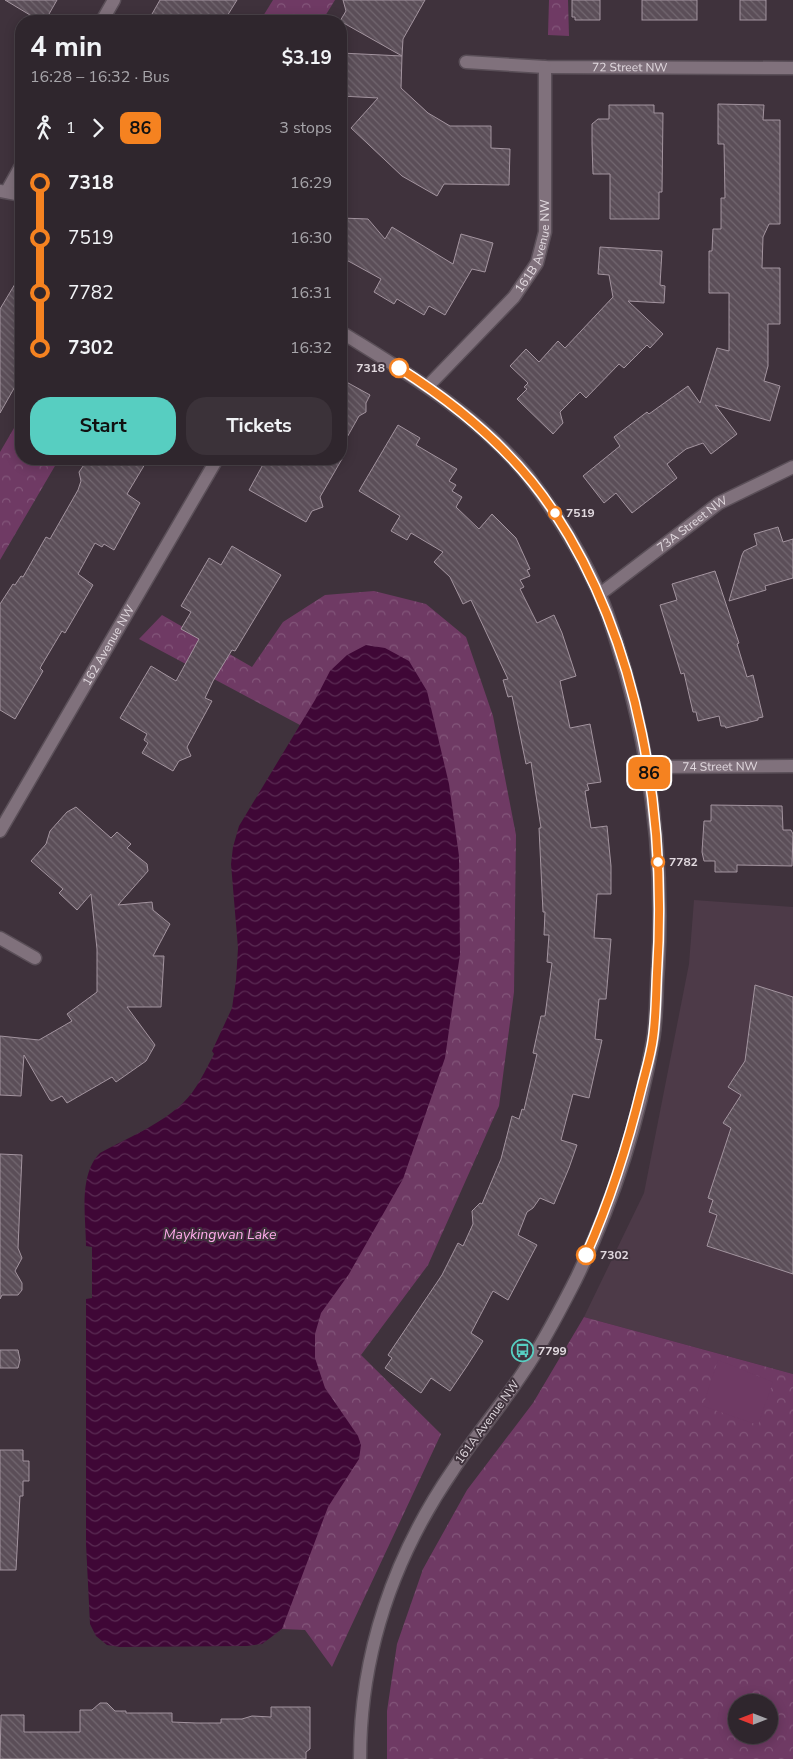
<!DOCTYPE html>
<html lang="en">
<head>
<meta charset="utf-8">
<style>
  :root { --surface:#2f262d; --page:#3b3239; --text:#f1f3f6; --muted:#a7a5aa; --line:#4a4349; --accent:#57cec1 }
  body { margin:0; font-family:"Nunito Sans",sans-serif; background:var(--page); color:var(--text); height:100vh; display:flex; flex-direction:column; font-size:19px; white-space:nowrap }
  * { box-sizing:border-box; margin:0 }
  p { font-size:16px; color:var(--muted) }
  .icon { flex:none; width:28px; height:28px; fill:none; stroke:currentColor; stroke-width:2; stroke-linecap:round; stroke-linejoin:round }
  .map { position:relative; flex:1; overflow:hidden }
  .details { position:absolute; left:15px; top:15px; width:332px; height:450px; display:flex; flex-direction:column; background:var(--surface); border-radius:20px; box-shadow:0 2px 12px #0003,0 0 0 1px var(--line) }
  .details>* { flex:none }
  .badge { padding:0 10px; border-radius:8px; font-size:18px; line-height:32px }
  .needle { width:32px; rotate:270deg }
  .buttons { position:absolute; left:728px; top:1694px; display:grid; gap:10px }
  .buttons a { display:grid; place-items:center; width:50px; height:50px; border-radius:50%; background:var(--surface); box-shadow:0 2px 12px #0003,0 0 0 1px var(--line); font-size:25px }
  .map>.badge { position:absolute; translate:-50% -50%; box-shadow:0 0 0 2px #fff }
  .legs { display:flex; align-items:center; gap:8px; height:55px; padding:0 15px; font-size:16px }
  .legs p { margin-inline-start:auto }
  .head { display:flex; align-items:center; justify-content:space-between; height:85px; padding:0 15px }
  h1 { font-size:28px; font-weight:700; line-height:38px }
  .action { display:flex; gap:10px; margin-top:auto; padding:10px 15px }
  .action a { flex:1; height:58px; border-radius:20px; background:var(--accent); color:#111; font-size:20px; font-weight:700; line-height:58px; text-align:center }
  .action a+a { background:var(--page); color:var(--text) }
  ul { padding:0 15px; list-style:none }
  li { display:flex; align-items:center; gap:18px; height:55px; font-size:19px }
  li i { display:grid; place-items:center; width:8px; height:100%; margin:0 6px; background:currentColor }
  li i::after { content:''; width:12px; height:12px; margin:-6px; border:4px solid; border-radius:50%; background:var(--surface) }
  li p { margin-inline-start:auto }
  li:first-child i { background:linear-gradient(#0000 50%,currentColor 0) }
  li:last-child i { background:linear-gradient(currentColor 50%,#0000 0) }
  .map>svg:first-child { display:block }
  .built { fill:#4d3a48 }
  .park { fill:url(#park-crowns); fill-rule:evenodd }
  .pitch { fill:#6f3a64 }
  .water { fill:url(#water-waves) }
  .building { fill:url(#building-back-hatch); stroke:#a3949f }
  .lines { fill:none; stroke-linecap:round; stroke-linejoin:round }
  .street-casing { stroke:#5a4f58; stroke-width:15 }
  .secondary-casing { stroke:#5a4f58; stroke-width:15 }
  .street { stroke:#80717c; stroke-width:12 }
  .secondary { stroke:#80717c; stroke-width:12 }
  .line-1-casing { stroke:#fff; stroke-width:11 }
  .line-1 { stroke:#f58220; stroke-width:8 }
  .stop-1-dot { fill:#fff; stroke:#f58220; stroke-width:2.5 }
  .labels { text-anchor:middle; stroke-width:4; stroke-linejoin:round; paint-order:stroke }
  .street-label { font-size:12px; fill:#e1d9df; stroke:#3f323c }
  .stop-label { font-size:12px; font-weight:bold; fill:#e1d9df; stroke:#3f323c; text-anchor:start }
  .poi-label { font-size:12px; font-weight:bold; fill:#e1d9df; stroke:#3f323c; text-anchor:start }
  .water-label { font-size:14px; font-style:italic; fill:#ffabeb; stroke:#3f323c }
</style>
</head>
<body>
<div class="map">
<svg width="793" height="1759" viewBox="0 0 793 1759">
  <defs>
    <pattern id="park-crowns" width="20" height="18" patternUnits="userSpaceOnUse" patternTransform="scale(1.25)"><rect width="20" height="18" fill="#6f3a64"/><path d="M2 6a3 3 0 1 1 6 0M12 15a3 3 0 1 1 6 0" fill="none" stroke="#83567a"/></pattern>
    <pattern id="water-waves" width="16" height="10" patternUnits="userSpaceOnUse" patternTransform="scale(1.25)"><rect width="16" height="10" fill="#3f0736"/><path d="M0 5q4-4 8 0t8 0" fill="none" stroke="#5a2b53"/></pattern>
    <pattern id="building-back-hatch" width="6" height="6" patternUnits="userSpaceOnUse" patternTransform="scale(1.25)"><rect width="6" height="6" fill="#5b4e58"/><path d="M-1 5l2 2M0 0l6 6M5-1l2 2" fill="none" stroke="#726770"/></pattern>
  </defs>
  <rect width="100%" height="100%" fill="#3f323c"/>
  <polygon class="built" points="694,900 793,907 793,1374 584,1317 644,1193 689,964"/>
  <g class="park">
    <polygon points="273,0 335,0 322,21 260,21"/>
    <polygon points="549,0 568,0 569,36 548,35"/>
    <polygon points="21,416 21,459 59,459 0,560 0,452"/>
    <polygon points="374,591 426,604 466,637 493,716 516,835 514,992 499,1106 428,1265 361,1355 441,1434 332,1667 305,1630 282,1629 317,1463 293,1352 394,721 300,725 139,639 162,615 252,667 283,622 325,595"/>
    <path d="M584,1317L793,1374V1759H387V1711L397,1644L423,1569L467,1490L533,1403ZM736,1702H769V1735H736Z"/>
  </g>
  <polygon class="pitch" points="718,1360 773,1382 758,1425 703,1406"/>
  <path class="water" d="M366,645L385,648L409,661L427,691L449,784L459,856L460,954L445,1058L403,1179L349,1274L321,1313L315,1334V1358L325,1388L358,1436L361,1445L359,1459L328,1507L282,1629L262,1644L247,1646L120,1647L107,1645L96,1636L90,1624L86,1544V1299L92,1298V1247L86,1246C86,1218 78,1175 100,1153C127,1138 160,1125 183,1103C196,1091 206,1069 214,1054L212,1051L232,1008L236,980L238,948L231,864L233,847L239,826L315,700L330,671L347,655Z"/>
  <g class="building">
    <polygon points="5,0 57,0 45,21 40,21"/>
    <polygon points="160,0 237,0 224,21 148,21"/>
    <polygon points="343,0 425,0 403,39 402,56 340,21 346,11"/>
    <polygon points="572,0 600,0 600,20 575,20 575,17 572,17"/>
    <rect x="642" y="0" width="55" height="20"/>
    <rect x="740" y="0" width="26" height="20"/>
    <polygon points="341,53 402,56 401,88 428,113 450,126 491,126 491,148 510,149 509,185 444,184 437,196 402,176 351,128 378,98 341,96"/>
    <polygon points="718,104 764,105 763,120 780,120 780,224 769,224 763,237 762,268 780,268 780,324 768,324 768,366 764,381 780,386 770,421 715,405 737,434 711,454 703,443 686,449 667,464 677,478 632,513 616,493 604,503 583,476 620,446 614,437 647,412 649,414 688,386 700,403 717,348 729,351 729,293 709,293 709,251 712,251 713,229 721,229 721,198 725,198 724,144 718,144"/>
    <polygon points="609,105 654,105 654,113 663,113 662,192 659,192 659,219 610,219 610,174 593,174 592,144 592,124 598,119 609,119"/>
    <polygon points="341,218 368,219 385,239 392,227 453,264 461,234 493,243 485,272 472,269 445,315 429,306 424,315 397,299 394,304 374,292 381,279 341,257"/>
    <polygon points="600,247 662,251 660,285 665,286 664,303 628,301 663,334 650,348 647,345 624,368 619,364 586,398 580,392 560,412 563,423 553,434 517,399 527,389 524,387 528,383 510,366 526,349 539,362 558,341 565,348 613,297 609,275 598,274"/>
    <polygon points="21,274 21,376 0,413 0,309"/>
    <polygon points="341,379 370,395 366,403 366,412 359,416 341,448"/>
    <polygon points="398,425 420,438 416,445 457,469 449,481 456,485 452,491 462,497 456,507 479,529 492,514 516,538 530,569 527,570 530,576 520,580 524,587 520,589 537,623 554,615 562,633 576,676 560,681 570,728 590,724 601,782 587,784 589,790 585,791 591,828 607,826 611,866 611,894 597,894 594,938 611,939 606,999 599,999 595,1039 602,1040 589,1098 573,1094 561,1140 577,1145 569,1168 554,1204 540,1198 533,1208 527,1212 518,1235 537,1245 508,1300 493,1291 471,1333 483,1341 467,1366 450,1391 431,1378 421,1393 385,1368 392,1358 388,1355 442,1275 458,1243 463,1246 473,1224 472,1211 480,1203 482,1204 501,1159 512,1116 519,1119 522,1109 524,1110 537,1054 533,1053 541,1016 545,1016 552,963 547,962 549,935 544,935 545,912 543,912 539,828 541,828 531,762 526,764 512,696 508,697 503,680 508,679 471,600 463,604 450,577 434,562 443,552 411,533 407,540 391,531 400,516 359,491"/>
    <polygon points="88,459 148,459 127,494 140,503 114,550 104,544 102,547 95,543 78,574 93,585 65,633 62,631 40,668 43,671 15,719 0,710 0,604 13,584 15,585 21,576 23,577 46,537 50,539 78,490 81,481 79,472"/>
    <polygon points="266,459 342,459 320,497 323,507 312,511 306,522 249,490"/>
    <polygon points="778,527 783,542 793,539 793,578 765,586 766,590 729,601 742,555 744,551 757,545 754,534"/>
    <polygon points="232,546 281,575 235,651 232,650 213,681 205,698 212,701 187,747 191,756 179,761 173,771 142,753 148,743 144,740 147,734 120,718 151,666 176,681 199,639 181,629 191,612 181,606 209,558 221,565"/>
    <polygon points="715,571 739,643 737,644 747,677 753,675 763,717 758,718 758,720 726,728 725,726 721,726 719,716 698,721 696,712 693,712 684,673 681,674 660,605 677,600 672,584"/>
    <polygon points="711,805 782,806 783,830 791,830 793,834 792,866 737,865 737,872 715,872 715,861 704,861 702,852 704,821 711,821"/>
    <polygon points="76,807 111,838 117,832 131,844 127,848 147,864 148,871 118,905 152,902 153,910 170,924 153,956 164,956 161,1007 127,1007 155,1045 146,1061 116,1082 112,1077 67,1103 62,1096 52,1101 50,1100 24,1055 21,1096 0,1095 0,1036 39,1040 72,1021 67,1014 97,992 97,949 91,894 77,910 59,893 63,889 31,861 46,844 50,831 67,812"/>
    <polygon points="755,985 793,997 793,1274 707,1246 717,1215 709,1212 713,1200 708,1198 731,1128 723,1123 741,1095 728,1087 745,1061"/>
    <polygon points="0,1154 22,1155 18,1248 22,1258 15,1271 22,1283 22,1290 18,1295 2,1295 0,1299"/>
    <polygon points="0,1350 18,1350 20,1360 18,1368 0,1368"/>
    <polygon points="0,1450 23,1450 23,1461 29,1461 29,1481 23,1481 23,1496 20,1496 16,1570 0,1570"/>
    <polygon points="100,1703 107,1703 115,1711 126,1711 126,1713 172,1713 172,1722 196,1723 221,1723 221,1719 242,1719 252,1716 271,1717 271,1707 310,1707 310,1749 306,1752 306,1759 0,1759 1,1715 24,1715 24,1732 80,1732 80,1710 92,1710"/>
  </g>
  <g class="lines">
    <defs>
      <g id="street">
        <polyline points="102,21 114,0"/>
        <path id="s1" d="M466,62L545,67L793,68"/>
        <polyline points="7,191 21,166"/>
        <path id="s2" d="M428,386L514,297L537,263L545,232V67"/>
        <path id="s3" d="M600,594L719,503L793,467"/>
        <path id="s4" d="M648,767L793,766"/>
        <path id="s5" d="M0,831L217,459"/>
        <polyline points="0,938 35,958"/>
      </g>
      <g id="secondary">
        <polyline points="0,191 21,195"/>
        <path d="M341,332C408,374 476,413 527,475C555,511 580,551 599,593C610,617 617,644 625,670C652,767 664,866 658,967C656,991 657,1016 653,1040C639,1121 612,1205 576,1279C560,1310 544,1342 524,1371C502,1405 475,1436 453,1470C394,1556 360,1654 360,1759"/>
      </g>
    </defs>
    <use href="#street" class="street-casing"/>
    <use href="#secondary" class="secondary-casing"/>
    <use href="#street" class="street"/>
    <use href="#secondary" class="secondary"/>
  </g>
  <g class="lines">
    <defs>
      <path id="line-1" d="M399,368C459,406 515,452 554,512C641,644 667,818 657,973C656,994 656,1017 653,1038C651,1054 646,1070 642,1086C628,1144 610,1201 586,1255"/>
    </defs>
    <use href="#line-1" class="line-1-casing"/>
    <use href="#line-1" class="line-1"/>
  </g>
  <defs>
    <symbol id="bus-ring" viewBox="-11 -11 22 22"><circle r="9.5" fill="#3f323c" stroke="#57cec1" stroke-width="1.5"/><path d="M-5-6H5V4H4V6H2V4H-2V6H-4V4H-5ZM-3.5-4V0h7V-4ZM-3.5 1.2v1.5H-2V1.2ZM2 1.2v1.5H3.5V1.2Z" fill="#57cec1"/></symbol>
  </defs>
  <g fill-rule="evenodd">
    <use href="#bus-ring" x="510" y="1338" width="25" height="25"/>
  </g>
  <g class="stop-1-dot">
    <circle cx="399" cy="368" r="9"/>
    <circle cx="555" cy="513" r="6"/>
    <circle cx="658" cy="862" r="6"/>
    <circle cx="586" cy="1255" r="9"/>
  </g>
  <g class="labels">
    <g class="street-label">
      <text dy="4" stroke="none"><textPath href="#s1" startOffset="164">72 Street NW</textPath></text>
      <text dy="4" stroke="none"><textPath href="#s2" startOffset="180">161B Avenue NW</textPath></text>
      <text dy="4" stroke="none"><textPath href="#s3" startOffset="116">73A Street NW</textPath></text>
      <text dy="4" stroke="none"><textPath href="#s5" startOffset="215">162 Avenue NW</textPath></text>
      <text dy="4" stroke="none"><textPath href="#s4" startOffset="72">74 Street NW</textPath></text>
      <text transform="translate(487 1422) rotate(-54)" y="4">161A Avenue NW</text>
    </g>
    <g class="stop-label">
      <text x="385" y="372" text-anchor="end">7318</text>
      <text x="566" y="517">7519</text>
      <text x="669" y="866">7782</text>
      <text x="600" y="1259">7302</text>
    </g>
    <g class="poi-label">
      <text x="538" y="1355">7799</text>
    </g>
    <g class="water-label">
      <text x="220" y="1239">Maykingwan Lake</text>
    </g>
  </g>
</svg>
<div class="buttons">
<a><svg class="needle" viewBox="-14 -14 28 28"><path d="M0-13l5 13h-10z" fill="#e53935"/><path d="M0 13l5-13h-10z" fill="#a7a5aa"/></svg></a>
</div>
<b class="badge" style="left:649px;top:773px;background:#f58220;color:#111">86</b>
<section class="details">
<div class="head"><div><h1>4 min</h1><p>16:28 – 16:32 · Bus</p></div><b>$3.19</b></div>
<div class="legs"><svg class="icon" aria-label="walk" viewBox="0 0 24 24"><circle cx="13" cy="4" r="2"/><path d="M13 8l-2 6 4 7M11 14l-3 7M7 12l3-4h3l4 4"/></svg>1<svg class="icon" aria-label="forward" viewBox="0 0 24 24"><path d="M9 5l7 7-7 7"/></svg><b class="badge" style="background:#f58220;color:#111">86</b><p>3 stops</p></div>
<ul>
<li><i style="color:#f58220"></i><b>7318</b><p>16:29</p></li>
<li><i style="color:#f58220"></i><span>7519</span><p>16:30</p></li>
<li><i style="color:#f58220"></i><span>7782</span><p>16:31</p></li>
<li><i style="color:#f58220"></i><b>7302</b><p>16:32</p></li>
</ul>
<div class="action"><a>Start</a><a>Tickets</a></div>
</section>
</div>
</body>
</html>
